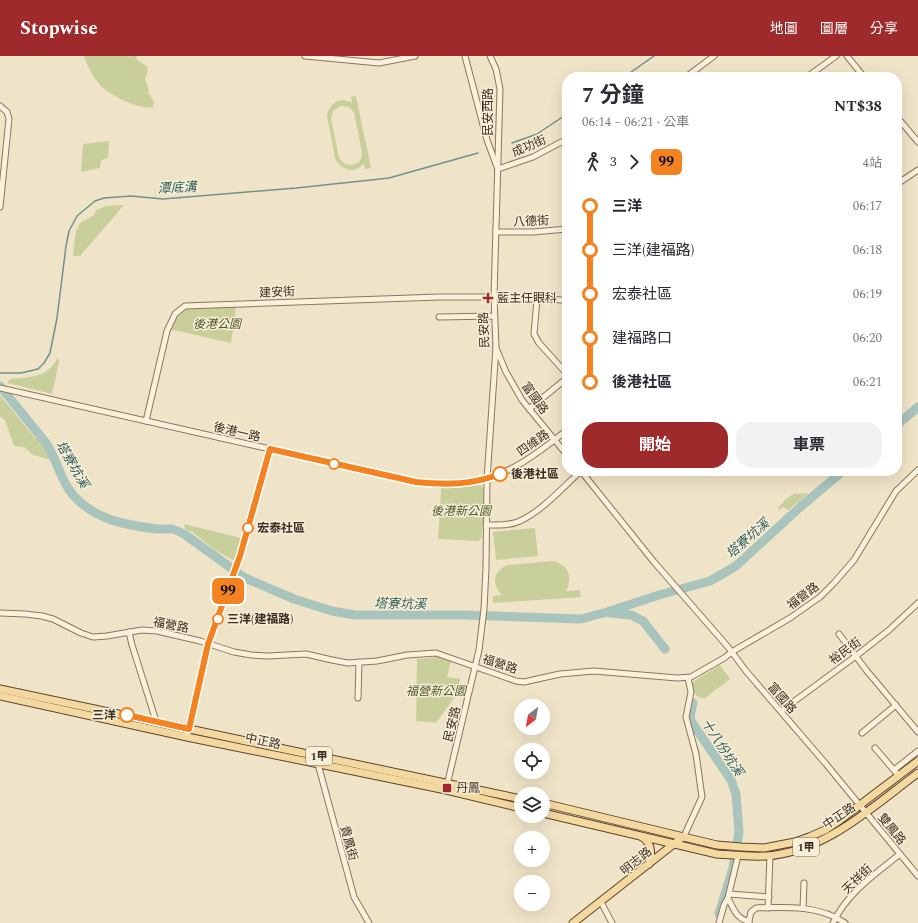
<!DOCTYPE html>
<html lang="zh-TW">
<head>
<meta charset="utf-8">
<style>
  :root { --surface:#fff; --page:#f2f2f3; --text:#2b2b33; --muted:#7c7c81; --accent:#9e2a2b }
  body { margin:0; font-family:Spectral,"Noto Sans TC",serif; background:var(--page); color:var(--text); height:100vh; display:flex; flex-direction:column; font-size:15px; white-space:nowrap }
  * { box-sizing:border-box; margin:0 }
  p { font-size:13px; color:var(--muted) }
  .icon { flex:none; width:22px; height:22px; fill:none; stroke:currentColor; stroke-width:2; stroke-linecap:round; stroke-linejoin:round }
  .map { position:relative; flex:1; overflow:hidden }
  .drawer { position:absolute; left:562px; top:16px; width:340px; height:404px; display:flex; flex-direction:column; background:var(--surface); border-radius:16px; box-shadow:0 4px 16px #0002 }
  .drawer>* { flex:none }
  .badge { padding:0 8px; border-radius:6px; font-size:14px; line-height:26px }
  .needle { width:26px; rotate:211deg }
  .tools { position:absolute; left:514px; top:643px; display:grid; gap:8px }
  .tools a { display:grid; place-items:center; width:36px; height:36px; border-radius:50%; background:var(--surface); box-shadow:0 4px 16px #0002; font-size:20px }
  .map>.badge { position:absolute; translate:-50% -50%; box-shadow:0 0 0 2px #fff }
  .legs { display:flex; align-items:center; gap:6px; height:44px; padding:0 20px; font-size:13px }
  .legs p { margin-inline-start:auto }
  .summary { display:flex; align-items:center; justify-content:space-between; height:68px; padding:0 20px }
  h1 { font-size:22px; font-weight:700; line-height:30px }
  .primary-button { display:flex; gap:8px; margin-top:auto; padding:8px 20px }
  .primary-button a { flex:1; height:46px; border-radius:16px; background:var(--accent); color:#fff; font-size:16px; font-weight:700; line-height:46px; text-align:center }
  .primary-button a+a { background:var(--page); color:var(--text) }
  ul { padding:0 20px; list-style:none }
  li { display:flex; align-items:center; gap:14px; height:44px; font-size:15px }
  li i { display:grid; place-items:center; width:6px; height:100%; margin:0 5px; background:currentColor }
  li i::after { content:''; width:10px; height:10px; margin:-5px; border:3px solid; border-radius:50%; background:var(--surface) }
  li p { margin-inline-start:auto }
  li:first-child i { background:linear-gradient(#0000 50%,currentColor 0) }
  li:last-child i { background:linear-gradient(currentColor 50%,#0000 0) }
  header { display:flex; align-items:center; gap:24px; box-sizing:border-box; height:56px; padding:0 20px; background:var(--accent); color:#fff }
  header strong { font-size:19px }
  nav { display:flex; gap:22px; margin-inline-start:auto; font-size:14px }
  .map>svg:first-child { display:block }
  .green { fill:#c9cf9b; fill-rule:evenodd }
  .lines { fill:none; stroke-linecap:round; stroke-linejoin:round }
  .stream { stroke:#6f938a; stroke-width:1.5 }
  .river { stroke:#a9c4bc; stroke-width:9 }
  .minor-casing { stroke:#8d765c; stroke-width:7 }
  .major-casing { stroke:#5b4430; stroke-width:9 }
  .minor { stroke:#faf1dc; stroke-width:5 }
  .major { stroke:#f3d9a0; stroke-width:7 }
  .line-1-casing { stroke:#fff; stroke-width:9 }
  .line-1 { stroke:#f58220; stroke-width:6 }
  .poi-dot { fill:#9e2a2b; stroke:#f7eed8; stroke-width:1.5 }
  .stop-1-dot { fill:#fff; stroke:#f58220; stroke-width:2 }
  .labels { text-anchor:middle; stroke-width:3; stroke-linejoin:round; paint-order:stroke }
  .shield { fill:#f7eed8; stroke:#756857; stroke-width:1 }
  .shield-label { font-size:11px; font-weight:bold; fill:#3d2e20 }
  .street-label { font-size:12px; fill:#3d2e20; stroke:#f7eed8 }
  .poi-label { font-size:12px; fill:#3d2e20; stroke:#f7eed8; text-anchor:start }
  .park-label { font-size:12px; font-style:italic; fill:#4d5a26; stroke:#f7eed8 }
  .stop-label { font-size:12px; font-weight:bold; fill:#3d2e20; stroke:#f7eed8; text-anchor:start }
  .water-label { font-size:13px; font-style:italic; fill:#2f5d5a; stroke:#f7eed8 }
</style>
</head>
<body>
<header>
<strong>Stopwise</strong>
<nav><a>地圖</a><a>圖層</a><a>分享</a></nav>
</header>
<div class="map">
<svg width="918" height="867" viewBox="0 0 918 867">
  <rect width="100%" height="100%" fill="#f0e4c8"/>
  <g class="green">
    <path d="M84,0H129L130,1L131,0H137L136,3L148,11L147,18L145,23L149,34L148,37L154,45L153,51C141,55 110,39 101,30C94,22 87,10 84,0Z"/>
    <path d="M356,40L371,112L365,113L364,107C354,119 341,114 335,102L327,60C329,47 340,40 352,47L351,41ZM341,50L349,51L354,56L362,96L361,103L359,106L353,109L345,108L339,102L331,62L334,54Z"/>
    <polygon points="109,85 108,102 101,104 100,112 81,116 83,88"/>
    <polygon points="124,149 80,200 73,200 76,175 80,167 94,159 96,154 106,150"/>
    <path d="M236,251L231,287L169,273C173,264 178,258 186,253Z"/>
    <path d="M58,301L59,306L52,338L8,327V325L10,323C30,321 48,322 58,301Z"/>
    <polygon points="0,339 36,383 39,380 46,389 55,405 33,399 24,391 14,390 5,364 0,361"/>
    <polygon points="477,429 481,429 484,434 482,481 479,485 438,483 441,432 454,432"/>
    <polygon points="795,437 797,438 807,437 808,438 788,454 783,451 780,454 778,452 786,443"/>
    <polygon points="184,468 241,482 235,505 215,494 192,476 185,473"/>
    <polygon points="535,472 538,500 496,504 493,476"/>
    <path d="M554,505C569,509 573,522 566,535L580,534L581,541L493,547V540L502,539C491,528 493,516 507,509Z"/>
    <polygon points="437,601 451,605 447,621 460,623 457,638 436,667 416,665 417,603"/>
    <polygon points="720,609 730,623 705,642 700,642 695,638 691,627"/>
  </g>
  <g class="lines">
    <g class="stream">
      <polyline points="624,21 654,0"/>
      <polyline points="512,87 537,78 567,58"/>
      <polyline points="0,317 21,317 38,313 44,307 50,297 57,262 66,190 69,175 77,160 95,145 104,142 131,140 163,143 296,132 371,124 389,122 478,97"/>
    </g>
    <g class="river">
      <path d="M0,330L46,387C57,403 60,424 73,439C95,464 125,469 157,473C162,473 167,473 172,473C176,474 180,476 184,478L245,522L294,543L332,555L355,559H465L581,563L607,556L659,539L710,525L736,510L798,453L843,415"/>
      <polyline points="897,369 918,351"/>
      <polyline points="610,557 631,559 643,565 665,593"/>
      <polyline points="693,647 690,660 691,665 731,724 736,738 739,776 733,812 719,858"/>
    </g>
    <defs>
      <g id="minor">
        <polyline points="305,0 379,7 415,0"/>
        <polyline points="465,0 487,84 497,111"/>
        <polyline points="847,0 864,21"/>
        <polyline points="686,21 714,0"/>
        <polyline points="807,21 836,0"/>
        <polyline points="0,50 7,56 9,63 0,151"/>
        <polyline points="897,61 918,86"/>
        <polyline points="498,113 533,101 567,83"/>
        <polyline points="897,128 918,114"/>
        <polyline points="496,176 533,176 567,173"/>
        <polyline points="537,243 534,278 539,287 567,318"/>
        <polyline points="439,261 494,260"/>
        <polyline points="496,292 506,316 522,344 567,399"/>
        <path d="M0,332L416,426C432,428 449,429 465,427C505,423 537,398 567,374"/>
        <polyline points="529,353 567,322"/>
        <polyline points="146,365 167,275 175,258 185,250 439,241 511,241 562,244 567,246"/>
        <polyline points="581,415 654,506 728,591 746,615 826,708 918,820"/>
        <path d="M486,469C497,469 509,470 520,465C542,455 563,431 581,415"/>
        <polyline points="0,557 25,558 42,560 53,563 81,577 93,581 107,580 142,574 157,575 200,585 234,596 251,599 268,600 306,598 332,604 348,607 377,605 407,599 436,597 516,625 524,626 560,618 594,615 677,622 691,621 724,602 735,594 790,562 820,541 834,527 854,504 896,435 918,414"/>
        <polyline points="129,576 132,589 156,665"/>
        <polyline points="839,578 867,615 918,676"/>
        <polyline points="358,642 359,606"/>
        <polyline points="781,655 856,600 889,574 918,547"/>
        <polyline points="862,677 896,649"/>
        <polyline points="187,681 208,588 240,500 270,393"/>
        <polyline points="875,692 899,720"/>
        <polyline points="318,708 354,841 369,867"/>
        <polyline points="894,714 918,695"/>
        <polyline points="447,729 479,594 484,553 486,512 487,423 496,291 494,241 500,33 496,13 490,0"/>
        <polyline points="684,780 702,741 696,698 686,661 691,636 688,622"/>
        <path d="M738,800L728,842C733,852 737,864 749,865V867"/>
        <polyline points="729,838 769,841"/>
        <polyline points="601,846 612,867"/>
        <polyline points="768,852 770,800"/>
        <polyline points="803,852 804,827"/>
        <path d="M749,865L751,856L756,852C786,851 819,849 845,867"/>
        <polyline points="719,867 724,849 728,842"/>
        <path d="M833,867C847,837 875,818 900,798"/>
      </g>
      <g id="major">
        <polyline points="0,633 521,743"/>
        <polyline points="0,640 187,681 446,734 521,752"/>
        <polyline points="543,747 717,789 741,791 764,792 795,786 809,781 825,774 840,764 918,705"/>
        <path d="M543,757L717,798C733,799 749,801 766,800C825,796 872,751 918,717"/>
        <path d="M642,781C652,787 652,797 649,808"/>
        <polyline points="573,867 684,780"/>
      </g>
    </defs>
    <use href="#minor" class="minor-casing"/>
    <use href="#major" class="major-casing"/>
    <use href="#minor" class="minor"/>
    <use href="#major" class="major"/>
  </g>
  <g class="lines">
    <defs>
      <path id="line-1" d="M127,659L189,673L208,588L240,500L270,393L416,426C447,429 471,429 500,418"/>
    </defs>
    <use href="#line-1" class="line-1-casing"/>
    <use href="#line-1" class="line-1"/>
  </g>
  <g class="poi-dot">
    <path d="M486 236h4v4h4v4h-4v4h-4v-4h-4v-4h4z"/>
    <rect x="442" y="727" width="10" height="10" rx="2"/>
  </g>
  <g class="stop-1-dot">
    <circle cx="334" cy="408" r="5"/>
    <circle cx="500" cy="418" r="7"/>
    <circle cx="248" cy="472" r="5"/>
    <circle cx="218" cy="563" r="5"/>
    <circle cx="127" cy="659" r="7"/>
  </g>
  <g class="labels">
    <g class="shield">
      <rect x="306" y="691" width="26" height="18" rx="3"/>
      <rect x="793" y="782" width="26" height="18" rx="3"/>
    </g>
    <g class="shield-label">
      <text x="319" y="704">1甲</text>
      <text x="806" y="795">1甲</text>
    </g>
    <g class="street-label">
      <text transform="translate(488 56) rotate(-90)" y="4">民安西路</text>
      <text transform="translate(529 90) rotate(-23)" y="4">成功街</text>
      <text transform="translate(531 165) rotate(-2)" y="4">八德街</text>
      <text transform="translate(277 236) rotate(-2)" y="4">建安街</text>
      <text transform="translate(484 274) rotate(-92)" y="4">民安路</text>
      <text transform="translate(535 342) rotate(54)" y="4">富國路</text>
      <text transform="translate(237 376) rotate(13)" y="4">後港一路</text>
      <text transform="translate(533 387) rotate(-35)" y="4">四維路</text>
      <text transform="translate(803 540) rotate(-37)" y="4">福營路</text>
      <text transform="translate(171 569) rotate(11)" y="4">福營路</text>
      <text transform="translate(845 595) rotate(-36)" y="4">裕民街</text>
      <text transform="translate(500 608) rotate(18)" y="4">福營路</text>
      <text transform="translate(782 642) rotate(49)" y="4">富國路</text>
      <text transform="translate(452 668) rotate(-76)" y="4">民安路</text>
      <text transform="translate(263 685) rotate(12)" y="4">中正路</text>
      <text transform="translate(839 760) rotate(-34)" y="4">中正路</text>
      <text transform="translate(892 773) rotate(51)" y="4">雙鳳路</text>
      <text transform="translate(349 787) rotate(75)" y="4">貴鳳街</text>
      <text transform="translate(636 805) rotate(-39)" y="4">明志路</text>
      <text transform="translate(857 823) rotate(-44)" y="4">天祥街</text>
    </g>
    <g class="poi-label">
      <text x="497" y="246">藍主任眼科</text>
      <text x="456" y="736">丹鳳</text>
    </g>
    <g class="park-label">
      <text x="217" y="272">後港公園</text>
      <text x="461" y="459">後港新公園</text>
      <text x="436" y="639">福營新公園</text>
    </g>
    <g class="stop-label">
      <text x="511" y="422">後港社區</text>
      <text x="257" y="476">宏泰社區</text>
      <text x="227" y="567">三洋(建福路)</text>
      <text x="116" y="663" text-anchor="end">三洋</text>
    </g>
    <g class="water-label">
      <text transform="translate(177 131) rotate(-3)" y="5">潭底溝</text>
      <text transform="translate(73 408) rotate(60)" y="5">塔寮坑溪</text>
      <text transform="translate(747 482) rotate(-41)" y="5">塔寮坑溪</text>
      <text transform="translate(400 547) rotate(1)" y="5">塔寮坑溪</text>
      <text transform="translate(723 691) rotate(57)" y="5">十八份坑溪</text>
    </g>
  </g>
</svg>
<div class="tools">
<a><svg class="needle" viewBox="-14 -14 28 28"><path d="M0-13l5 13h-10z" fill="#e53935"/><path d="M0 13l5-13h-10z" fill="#7c7c81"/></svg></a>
<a><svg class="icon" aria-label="locate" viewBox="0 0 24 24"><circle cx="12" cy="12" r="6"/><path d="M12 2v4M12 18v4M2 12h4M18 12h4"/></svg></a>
<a><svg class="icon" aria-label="layers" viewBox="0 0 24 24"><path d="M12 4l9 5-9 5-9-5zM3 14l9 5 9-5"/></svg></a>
<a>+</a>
<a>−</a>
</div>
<b class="badge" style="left:228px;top:535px;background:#f58220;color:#111">99</b>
<section class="drawer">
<div class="summary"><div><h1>7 分鐘</h1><p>06:14 – 06:21 · 公車</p></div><b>NT$38</b></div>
<div class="legs"><svg class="icon" aria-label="walk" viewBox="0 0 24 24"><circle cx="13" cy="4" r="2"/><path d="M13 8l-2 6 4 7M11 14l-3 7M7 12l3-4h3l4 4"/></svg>3<svg class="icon" aria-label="forward" viewBox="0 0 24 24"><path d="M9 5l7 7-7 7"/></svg><b class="badge" style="background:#f58220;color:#111">99</b><p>4站</p></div>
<ul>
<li><i style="color:#f58220"></i><b>三洋</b><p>06:17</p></li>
<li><i style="color:#f58220"></i><span>三洋(建福路)</span><p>06:18</p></li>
<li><i style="color:#f58220"></i><span>宏泰社區</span><p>06:19</p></li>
<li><i style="color:#f58220"></i><span>建福路口</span><p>06:20</p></li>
<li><i style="color:#f58220"></i><b>後港社區</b><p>06:21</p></li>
</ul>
<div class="primary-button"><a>開始</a><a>車票</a></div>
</section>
</div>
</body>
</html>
